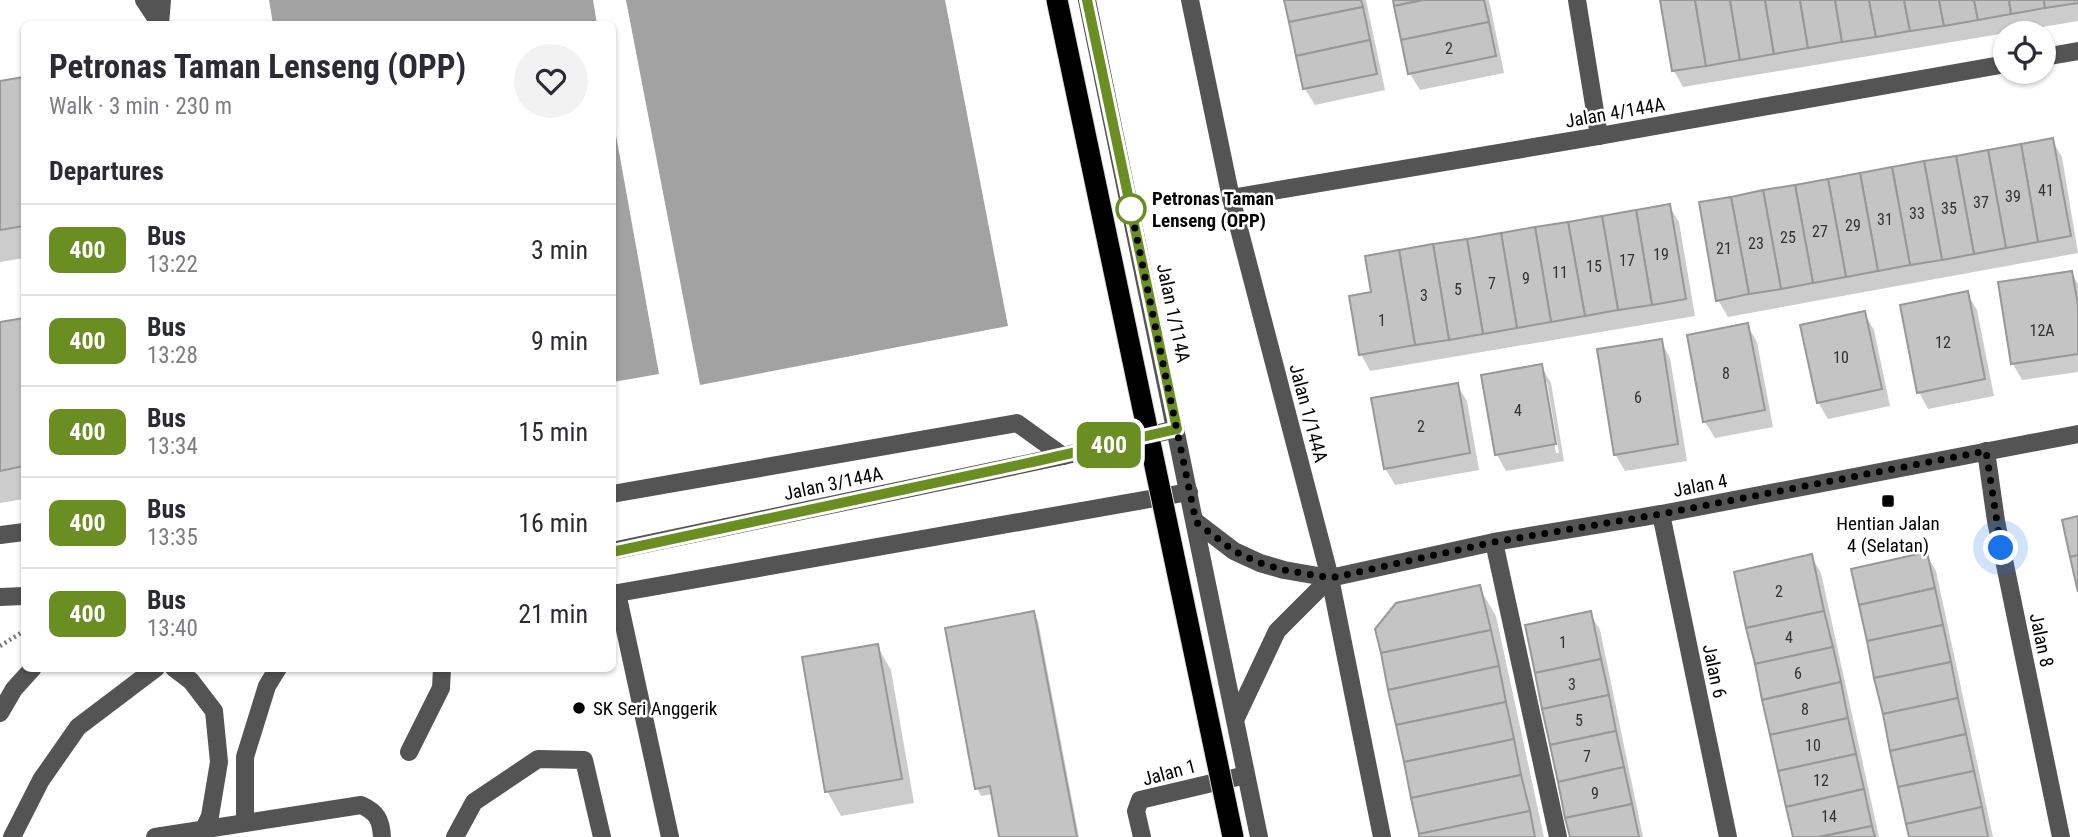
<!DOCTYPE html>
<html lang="en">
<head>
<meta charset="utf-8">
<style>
  :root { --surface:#fff; --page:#f2f2f3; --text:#2b2b33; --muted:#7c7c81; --line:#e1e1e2 }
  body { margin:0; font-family:"Roboto Condensed",sans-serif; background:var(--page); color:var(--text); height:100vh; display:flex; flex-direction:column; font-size:26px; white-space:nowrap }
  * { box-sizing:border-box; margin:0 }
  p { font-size:23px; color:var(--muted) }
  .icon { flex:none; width:38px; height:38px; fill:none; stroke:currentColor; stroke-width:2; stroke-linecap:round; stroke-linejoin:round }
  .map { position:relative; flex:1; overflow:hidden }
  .sheet { position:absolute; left:21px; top:21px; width:595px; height:651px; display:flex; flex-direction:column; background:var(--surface); border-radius:10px; box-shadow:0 2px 5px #0004 }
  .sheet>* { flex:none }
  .badge { padding:0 14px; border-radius:10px; font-size:24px; line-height:46px }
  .fabs { position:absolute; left:1993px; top:21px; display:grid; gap:14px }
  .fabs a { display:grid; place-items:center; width:63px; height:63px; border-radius:50%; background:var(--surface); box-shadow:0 2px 5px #0004; font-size:35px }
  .you { position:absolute; width:35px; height:35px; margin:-18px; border:5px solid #fff; border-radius:50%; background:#1a73e8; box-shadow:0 0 0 10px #1a73e833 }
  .map>.badge { position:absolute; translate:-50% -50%; box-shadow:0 0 0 4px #fff }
  h2 { padding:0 28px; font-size:26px; line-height:63px }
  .round { display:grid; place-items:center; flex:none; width:74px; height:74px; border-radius:37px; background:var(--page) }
  .summary { display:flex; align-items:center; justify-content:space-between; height:119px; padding:0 28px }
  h1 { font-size:33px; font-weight:700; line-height:52px }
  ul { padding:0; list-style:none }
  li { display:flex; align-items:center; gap:21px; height:91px; padding:0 28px; border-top:2px solid var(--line) }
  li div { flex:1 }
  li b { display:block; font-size:26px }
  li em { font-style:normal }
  li .badge { min-width:77px; font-weight:700; text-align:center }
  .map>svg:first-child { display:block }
  .water { fill:#a2a2a2 }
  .shadow { fill:#0003; fill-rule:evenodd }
  .building { fill:#c4c4c4; stroke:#989898; stroke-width:2 }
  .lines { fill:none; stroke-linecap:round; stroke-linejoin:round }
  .path { stroke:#767676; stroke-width:4.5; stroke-dasharray:2 3.5; stroke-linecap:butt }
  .minor { stroke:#545454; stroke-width:18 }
  .highway-bridge-casing { stroke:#dbdbdb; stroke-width:23; stroke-linecap:butt }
  .highway-bridge { stroke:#000; stroke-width:21 }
  .line-casing { stroke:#fff; stroke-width:16 }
  .line { stroke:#6b8e23; stroke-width:10 }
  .walk { stroke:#000; stroke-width:7; stroke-dasharray:0 12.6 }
  .stop-dot { fill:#fff; stroke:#6b8e23; stroke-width:3.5 }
  .poi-dot { fill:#000; stroke:#fff; stroke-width:2.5 }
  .labels { text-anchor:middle; stroke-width:5; stroke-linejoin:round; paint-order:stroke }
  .number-label { font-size:16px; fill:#313131 }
  .street-label { font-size:19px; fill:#000; stroke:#fff }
  .stop-label { font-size:19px; font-weight:bold; fill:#000; stroke:#fff; text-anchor:start }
  .poi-label { font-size:19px; fill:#000; stroke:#fff }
</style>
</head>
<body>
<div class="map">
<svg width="2078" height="837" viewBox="0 0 2078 837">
  <rect width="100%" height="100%" fill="#fff"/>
  <g class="water">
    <polygon points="269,0 593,0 597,24 273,24"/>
    <polygon points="626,0 945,0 1008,326 700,385"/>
    <polygon points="612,113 659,374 613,382 612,382"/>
  </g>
  <g class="shadow">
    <polygon points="1286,0 1366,0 1385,90 1315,105 1305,89"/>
    <polygon points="1394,0 1489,0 1504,73 1420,90 1410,74"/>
    <polygon points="1662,0 2078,0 2078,21 1683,87 1674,71"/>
    <polygon points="24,79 24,258 0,262 0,83"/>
    <polygon points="2052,140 2062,157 2078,253 1728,317 1718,300"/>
    <polygon points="1669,206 1679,222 1695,316 1370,371 1361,354 1373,293"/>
    <polygon points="2071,272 2078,284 2078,372 2022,380 2013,364"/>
    <polygon points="1967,293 1977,310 1994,396 1928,409 1919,392"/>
    <polygon points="1864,313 1874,330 1890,406 1828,419 1818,402"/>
    <polygon points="24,320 24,499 0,503 0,324"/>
    <polygon points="1747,325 1757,342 1773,427 1715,438 1705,422"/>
    <polygon points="1661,341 1670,358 1687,461 1625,471 1615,454"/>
    <path d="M1541,366L1551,383L1564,461L1506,471L1497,455ZM1543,382H1547L1559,453H1556Z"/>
    <polygon points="1457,385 1467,401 1479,470 1395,485 1385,468"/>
    <polygon points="1926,554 1936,571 1993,837 1910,837"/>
    <polygon points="1811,556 1821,573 1879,837 1795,837"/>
    <polygon points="1479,587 1496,616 1544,837 1421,837"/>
    <polygon points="1033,613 1038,621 1079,837 1001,837 993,794 981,796 977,788"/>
    <polygon points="1590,613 1600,630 1643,837 1571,837"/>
    <polygon points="877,646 891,670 914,803 841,816 827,791"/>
  </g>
  <g class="building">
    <polygon points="1284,0 1361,0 1363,7 1289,22"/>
    <polygon points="1393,0 1424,0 1394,6"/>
    <polygon points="1424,0 1484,0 1489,22 1401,40 1394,6"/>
    <polygon points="1660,0 1695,0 1706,66 1672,71"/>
    <polygon points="1695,0 1730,0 1740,60 1706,66"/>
    <polygon points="1730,0 1765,0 1774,54 1740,60"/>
    <polygon points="1765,0 1800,0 1808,48 1774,54"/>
    <polygon points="1800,0 1835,0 1842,42 1808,48"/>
    <polygon points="1835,0 1869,0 1876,37 1842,42"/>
    <polygon points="1869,0 1904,0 1910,31 1876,37"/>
    <polygon points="1904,0 1939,0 1944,26 1910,31"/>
    <polygon points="1939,0 1974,0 1978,20 1944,26"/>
    <polygon points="1974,0 2009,0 2011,14 1978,20"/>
    <polygon points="2009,0 2044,0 2045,8 2011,14"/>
    <polygon points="2044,0 2078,0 2078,3 2045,8"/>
    <polygon points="1363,7 1370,40 1296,56 1289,22"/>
    <polygon points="1489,22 1496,56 1408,74 1401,40"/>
    <polygon points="1370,40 1377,74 1303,89 1296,56"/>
    <polygon points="24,77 24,226 0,230 0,81"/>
    <polygon points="2053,138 2071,236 2038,242 2021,144"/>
    <polygon points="2021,144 2038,242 2006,248 1988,150"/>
    <polygon points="1988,150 2006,248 1974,254 1956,156"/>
    <polygon points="1956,156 1974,254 1942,260 1924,161"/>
    <polygon points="1924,161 1942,260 1910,265 1892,167"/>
    <polygon points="1892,167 1910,265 1878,271 1860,173"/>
    <polygon points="1860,173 1878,271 1846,277 1828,179"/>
    <polygon points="1828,179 1846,277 1813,283 1795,185"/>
    <polygon points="1795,185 1813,283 1781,289 1763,190"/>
    <polygon points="1763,190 1781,289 1749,294 1731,197"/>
    <polygon points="1731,197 1749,294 1716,301 1699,202"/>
    <polygon points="1670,204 1686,299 1652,305 1636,210"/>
    <polygon points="1636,210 1652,305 1618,310 1602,216"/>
    <polygon points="1602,216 1618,310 1585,316 1568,222"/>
    <polygon points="1568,222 1585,316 1551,322 1535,227"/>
    <polygon points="1535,227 1551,322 1517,328 1501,233"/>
    <polygon points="1501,233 1517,328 1483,334 1467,239"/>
    <polygon points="1467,239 1483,334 1449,340 1433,244"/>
    <polygon points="1433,244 1449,340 1415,345 1399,250"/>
    <polygon points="1399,250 1415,345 1359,355 1349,296 1371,292 1365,256"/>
    <polygon points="2072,271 2078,305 2078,354 2011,364 1998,282"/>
    <polygon points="1968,291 1985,379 1917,393 1900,305"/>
    <polygon points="1865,311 1882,389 1817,403 1800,325"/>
    <polygon points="24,318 24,466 0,471 0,322"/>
    <polygon points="1748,323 1765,410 1703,422 1687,335"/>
    <polygon points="1662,339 1678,444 1614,455 1597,349"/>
    <polygon points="1542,364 1556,444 1495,455 1481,375"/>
    <polygon points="1458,383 1470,453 1384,469 1371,398"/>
    <polygon points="2078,516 2078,555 2070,557 2062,520"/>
    <polygon points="1927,552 1935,588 1859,605 1851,569"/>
    <polygon points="1812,554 1824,611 1746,628 1734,572"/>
    <polygon points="2078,555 2078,592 2070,557"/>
    <polygon points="1480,585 1491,630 1381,653 1375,629 1396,603"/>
    <polygon points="1935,588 1943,625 1867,641 1859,605"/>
    <polygon points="1034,611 1077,837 999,837 990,786 975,789 945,628"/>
    <polygon points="1591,611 1601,659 1535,673 1525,625"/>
    <polygon points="1824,611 1833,647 1755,664 1746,628"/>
    <polygon points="1943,625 1951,662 1874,678 1867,641"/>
    <polygon points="1491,630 1499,666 1388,690 1381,653"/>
    <polygon points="878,644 902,779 825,792 802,657"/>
    <polygon points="1833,647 1841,682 1762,700 1755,664"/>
    <polygon points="1601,659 1609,695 1542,709 1535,673"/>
    <polygon points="1951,662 1958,698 1883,714 1874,678"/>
    <polygon points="1499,666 1506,702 1396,725 1388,690"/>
    <polygon points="1841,682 1848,718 1770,735 1762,700"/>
    <polygon points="1609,695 1616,731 1550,745 1542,709"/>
    <polygon points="1958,698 1966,734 1890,751 1883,714"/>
    <polygon points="1506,702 1514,739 1404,762 1396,725"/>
    <polygon points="1848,718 1856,754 1778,771 1770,735"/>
    <polygon points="1616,731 1624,767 1558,782 1550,745"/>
    <polygon points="1966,734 1974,771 1898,787 1890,751"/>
    <polygon points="1514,739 1521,775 1411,798 1404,762"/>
    <polygon points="1856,754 1864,789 1786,807 1778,771"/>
    <polygon points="1624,767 1632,804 1565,818 1558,782"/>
    <polygon points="1974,771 1982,807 1906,824 1898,787"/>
    <polygon points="1521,775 1530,811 1419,834 1411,798"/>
    <polygon points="1864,789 1872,826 1819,837 1793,837 1786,807"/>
    <polygon points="1632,804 1639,837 1570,837 1565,818"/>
    <polygon points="1982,807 1988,837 1909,837 1906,824"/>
    <polygon points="1530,811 1535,837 1419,837 1419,834"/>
    <polygon points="1872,826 1875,837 1819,837"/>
  </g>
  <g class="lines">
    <polyline class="path" points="0,646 24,631"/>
    <g class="minor">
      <polyline points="144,0 160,24"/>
      <polyline points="1087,0 1259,837"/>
      <polyline points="1190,0 1231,198 1330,578 1382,837"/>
      <polyline points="1577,0 1599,136"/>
      <polyline points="160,24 162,0"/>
      <polyline points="2044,57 2078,51"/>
      <polyline points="1231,198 1599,136 2006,64"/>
      <polyline points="1986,451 1996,521 2061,837"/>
      <polyline points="612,494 1017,423 1063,456"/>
      <polyline points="1661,514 1728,837"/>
      <polyline points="1196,522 1234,551 1260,563 1284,570 1330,578 1494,542 1661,514 2078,434"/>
      <polyline points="0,535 24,532"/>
      <polyline points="1494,542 1558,837"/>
      <polyline points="612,551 1063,456 1176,429"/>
      <polyline points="617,593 670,837"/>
      <polyline points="612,594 1189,492"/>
      <polyline points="0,597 24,596"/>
      <polyline points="174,668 191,681 214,711 219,762 210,816 204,829"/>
      <polyline points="0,713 14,689 33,668"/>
      <polyline points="1236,718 1277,631 1330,578"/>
      <polyline points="409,752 441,688 442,668"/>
      <polyline points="245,823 245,757 267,686 278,668"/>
      <polyline points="12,837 41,780 78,727 156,668"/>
      <path d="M155,837L361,805C377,812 381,820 382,837"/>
      <polyline points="455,837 474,802 538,759 584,760 602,837"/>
      <polyline points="1142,837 1136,811 1140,800 1246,775"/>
    </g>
    <defs>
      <polyline id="highway-bridge" points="1057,0 1233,837"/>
    </defs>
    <use href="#highway-bridge" class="highway-bridge-casing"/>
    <use href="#highway-bridge" class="highway-bridge"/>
  </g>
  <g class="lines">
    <defs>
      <polyline id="line" points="612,552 1037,461 1177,429 1087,0"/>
    </defs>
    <use href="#line" class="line-casing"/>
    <use href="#line" class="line"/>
    <polyline class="walk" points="1131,209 1129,200 1196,522 1234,551 1260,563 1284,570 1331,578 1494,542 1661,514 1986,451 2001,548"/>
  </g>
  <circle class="stop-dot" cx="1131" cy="209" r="14"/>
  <g class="poi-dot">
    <rect x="1881" y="494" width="14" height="14" rx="3.5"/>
    <circle cx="579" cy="708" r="7"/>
  </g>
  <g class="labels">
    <g class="number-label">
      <text x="1449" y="54">2</text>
      <text x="2046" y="196">41</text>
      <text x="2013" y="202">39</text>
      <text x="1981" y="208">37</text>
      <text x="1949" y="214">35</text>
      <text x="1917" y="219">33</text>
      <text x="1885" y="225">31</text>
      <text x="1853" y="231">29</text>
      <text x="1820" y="237">27</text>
      <text x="1788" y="243">25</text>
      <text x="1756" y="249">23</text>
      <text x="1724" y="254">21</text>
      <text x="1661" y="260">19</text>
      <text x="1627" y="266">17</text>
      <text x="1594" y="272">15</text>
      <text x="1560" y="278">11</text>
      <text x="1526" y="284">9</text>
      <text x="1492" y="289">7</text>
      <text x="1458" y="295">5</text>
      <text x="1424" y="301">3</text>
      <text x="1382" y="326">1</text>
      <text x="2042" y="336">12A</text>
      <text x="1943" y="348">12</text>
      <text x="1841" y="363">10</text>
      <text x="1726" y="379">8</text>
      <text x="1638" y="403">6</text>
      <text x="1518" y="416">4</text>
      <text x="1421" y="432">2</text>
      <text x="1779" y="597">2</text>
      <text x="1789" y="643">4</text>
      <text x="1563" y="648">1</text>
      <text x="1798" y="679">6</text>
      <text x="1572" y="690">3</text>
      <text x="1805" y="715">8</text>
      <text x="1579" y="726">5</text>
      <text x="1813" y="751">10</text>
      <text x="1587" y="762">7</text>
      <text x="1821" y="786">12</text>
      <text x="1595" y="799">9</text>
      <text x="1829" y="822">14</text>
    </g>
    <g class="street-label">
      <text transform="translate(1615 112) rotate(-10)" y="7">Jalan 4/144A</text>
      <text transform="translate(1174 313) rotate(78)" y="7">Jalan 1/114A</text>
      <text transform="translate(1309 413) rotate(75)" y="7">Jalan 1/144A</text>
      <text transform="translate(833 483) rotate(-12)" y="7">Jalan 3/144A</text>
      <text transform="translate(1700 485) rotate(-11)" y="7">Jalan 4</text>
      <text transform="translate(2042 640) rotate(78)" y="7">Jalan 8</text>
      <text transform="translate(1715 671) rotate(78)" y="7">Jalan 6</text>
      <text transform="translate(1169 772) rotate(-15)" y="7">Jalan 1</text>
    </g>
    <g class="stop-label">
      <text x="1152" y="205">Petronas Taman<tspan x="1152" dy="22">Lenseng (OPP)</tspan></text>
    </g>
    <g class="poi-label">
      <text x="1888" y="530">Hentian Jalan<tspan x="1888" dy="22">4 (Selatan)</tspan></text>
      <text x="593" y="715" text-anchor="start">SK Seri Anggerik</text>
    </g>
  </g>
</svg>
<div class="fabs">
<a><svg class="icon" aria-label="locate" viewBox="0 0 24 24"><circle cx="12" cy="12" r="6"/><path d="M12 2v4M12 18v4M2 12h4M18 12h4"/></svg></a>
</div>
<div class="you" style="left:2001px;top:548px"></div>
<b class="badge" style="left:1109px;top:445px;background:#6b8e23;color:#fff">400</b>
<section class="sheet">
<div class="summary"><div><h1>Petronas Taman Lenseng (OPP)</h1><p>Walk · 3 min · 230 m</p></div><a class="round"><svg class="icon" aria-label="heart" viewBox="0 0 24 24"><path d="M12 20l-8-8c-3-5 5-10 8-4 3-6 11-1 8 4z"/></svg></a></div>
<h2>Departures</h2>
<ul>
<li><span class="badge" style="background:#6b8e23;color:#fff">400</span><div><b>Bus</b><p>13:22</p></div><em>3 min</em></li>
<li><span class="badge" style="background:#6b8e23;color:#fff">400</span><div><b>Bus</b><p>13:28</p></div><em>9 min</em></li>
<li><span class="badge" style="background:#6b8e23;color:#fff">400</span><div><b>Bus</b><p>13:34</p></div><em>15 min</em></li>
<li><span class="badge" style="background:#6b8e23;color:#fff">400</span><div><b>Bus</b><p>13:35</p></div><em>16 min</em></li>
<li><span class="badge" style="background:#6b8e23;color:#fff">400</span><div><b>Bus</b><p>13:40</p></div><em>21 min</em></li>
</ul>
</section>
</div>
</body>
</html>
